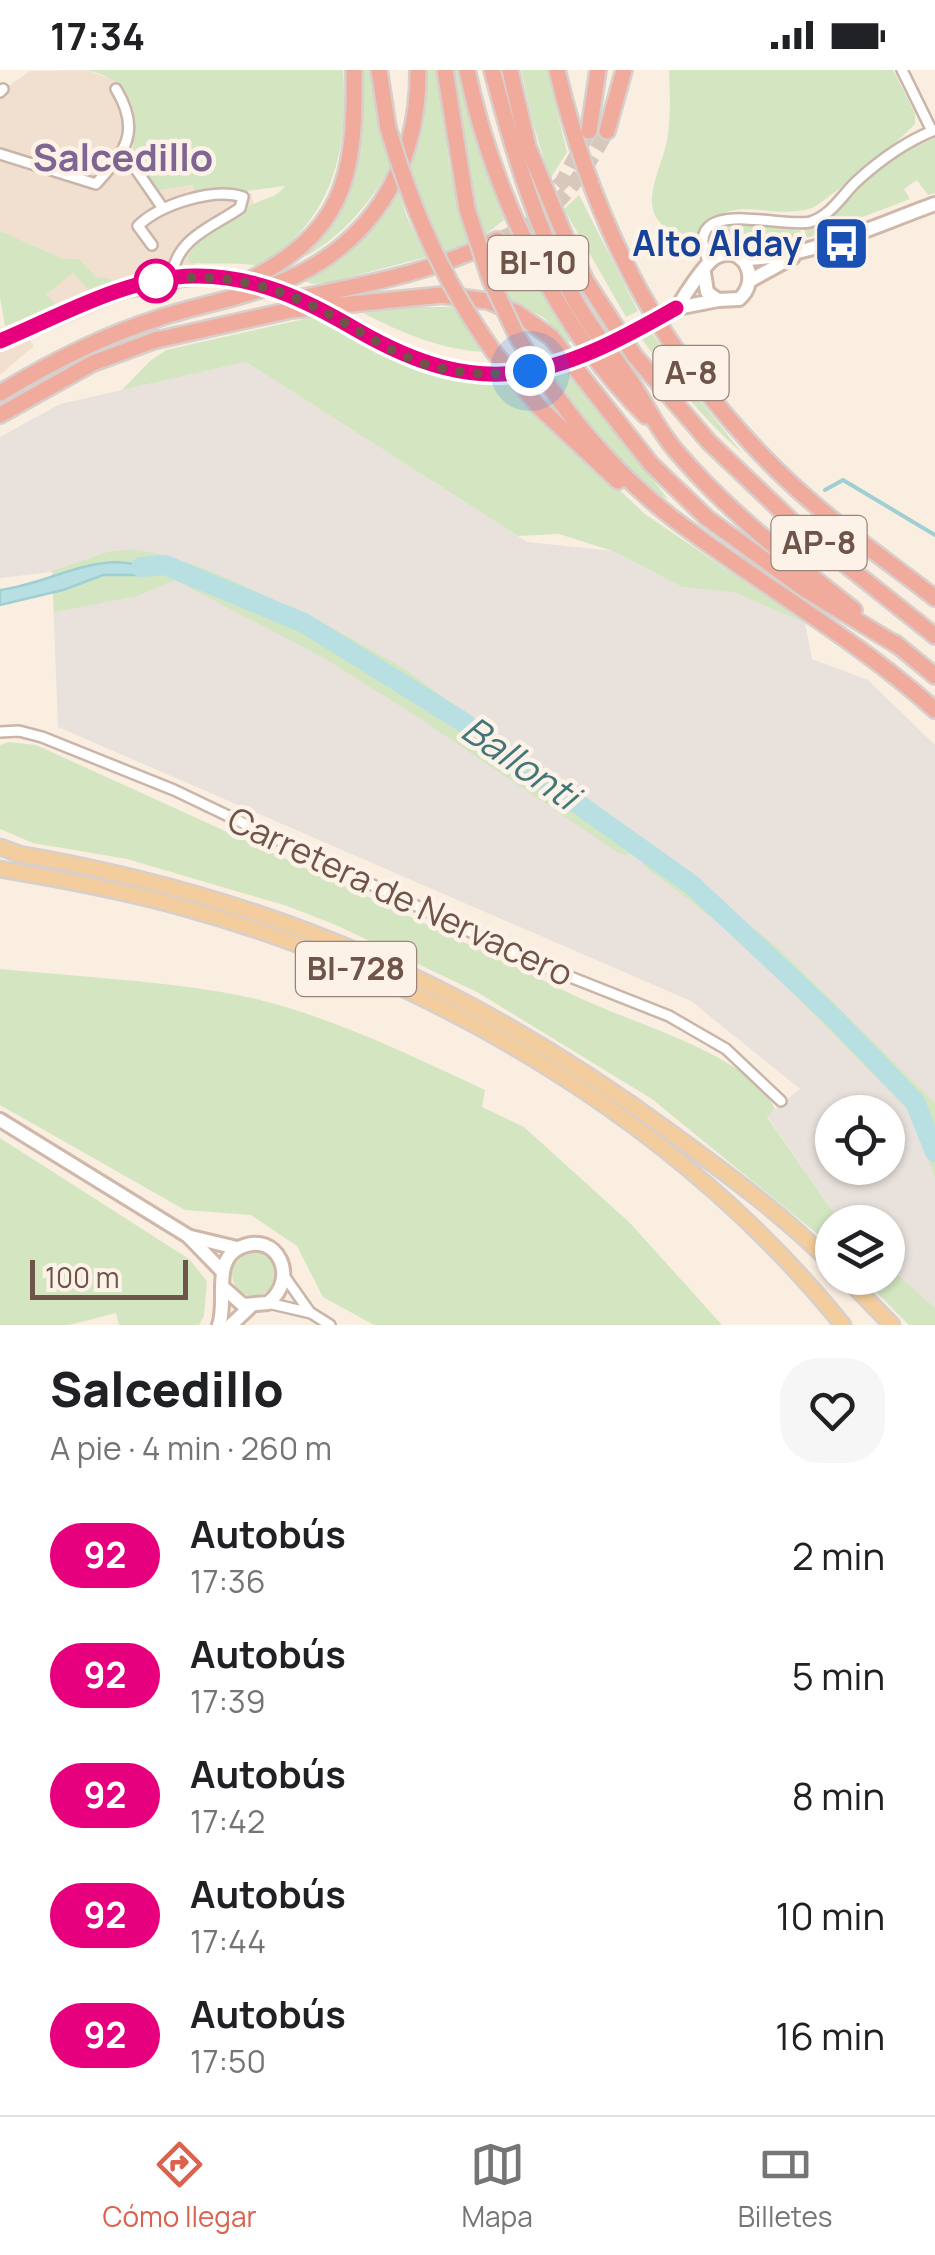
<!DOCTYPE html>
<html lang="es">
<head>
<meta charset="utf-8">
<style>
  :root { --surface:#fff; --page:#f6f6f6; --text:#202124; --muted:#757577; --line:#e0e0e0; --accent:#db624f }
  body { margin:0; font-family:Manrope,sans-serif; background:var(--page); color:var(--text); height:100vh; display:flex; flex-direction:column; font-size:38px; white-space:nowrap }
  * { box-sizing:border-box; margin:0 }
  p { font-size:32px; color:var(--muted) }
  .icon { flex:none; width:55px; height:55px; fill:none; stroke:currentColor; stroke-width:2; stroke-linecap:round; stroke-linejoin:round }
  .map { position:relative; height:1255px; overflow:hidden }
  .side { display:flex; flex-direction:column; background:var(--surface); flex:1 }
  .side>* { flex:none }
  .badge { padding:0 20px; border-radius:32px; font-size:35px; line-height:65px }
  .fabs { position:absolute; left:815px; top:1025px; display:grid; gap:20px }
  .fabs a { display:grid; place-items:center; width:90px; height:90px; border-radius:50%; background:var(--surface); box-shadow:0 2px 8px #0004; font-size:50px }
  .scale { position:absolute; left:30px; bottom:25px; width:158px; box-sizing:border-box; padding-left:10px; border:5px solid #6f544a; border-top:0; font-size:28px; line-height:35px; white-space:nowrap; color:#6f544a; -webkit-text-stroke:8px #fdf2e7; paint-order:stroke }
  .you { position:absolute; width:50px; height:50px; margin:-25px; border:8px solid #fff; border-radius:50%; background:#1a73e8; box-shadow:0 0 0 15px #1a73e833 }
  .map>.badge { position:absolute; translate:-50% -50%; box-shadow:0 0 0 5px #fff }
  .round { display:grid; place-items:center; flex:none; width:105px; height:105px; border-radius:40px; background:var(--page) }
  .headline { display:flex; align-items:center; justify-content:space-between; height:170px; padding:0 50px }
  h1 { font-size:48px; font-weight:800; line-height:75px }
  ul { padding:0; list-style:none }
  li { display:flex; align-items:center; gap:30px; height:120px; padding:0 50px }
  li div { flex:1 }
  li b { display:block; font-size:38px }
  li em { font-style:normal }
  li .badge { min-width:110px; font-weight:700; text-align:center }
  .status { display:flex; justify-content:space-between; align-items:center; height:70px; padding:0 50px; background:var(--surface); direction:ltr }
  .status svg { height:28px; fill:currentColor }
  .dock { display:flex; justify-content:space-around; align-items:center; height:140px; border-top:2px solid var(--line); background:var(--surface); font-size:28px; color:var(--muted) }
  .dock a { display:grid; justify-items:center; gap:5px }
  .dock .active { color:var(--accent) }
  .map>svg:first-child { display:block }
  .residential { fill:#f1dfd0 }
  .industrial { fill:#e9e1dc; fill-rule:evenodd }
  .green { fill:#d3e6c1 }
  .water { fill:#b8dfe1; stroke:#9fcfd2; stroke-width:2.5 }
  .lines { fill:none; stroke-linecap:round; stroke-linejoin:round }
  .stream { stroke:#9fcfd2; stroke-width:4 }
  .river { stroke:#b8dfe1; stroke-width:20 }
  .highway-tunnel { stroke:#d7c8bb; stroke-width:15; stroke-dasharray:15 8; stroke-linecap:butt }
  .street-casing { stroke:#c9b5a9; stroke-width:14 }
  .secondary-casing { stroke:#cfb7a9; stroke-width:18 }
  .primary-casing { stroke:#d7cfcc; stroke-width:19 }
  .highway-casing { stroke:#d7cfcc; stroke-width:20 }
  .street { stroke:#fff; stroke-width:9 }
  .secondary { stroke:#fff; stroke-width:12 }
  .primary { stroke:#f4cd9e; stroke-width:14 }
  .highway { stroke:#f0ab9c; stroke-width:15 }
  .secondary-bridge-casing { stroke:#cfb7a9; stroke-width:18; stroke-linecap:butt }
  .highway-bridge-casing { stroke:#d7cfcc; stroke-width:20; stroke-linecap:butt }
  .secondary-bridge { stroke:#fff; stroke-width:12 }
  .highway-bridge { stroke:#f0ab9c; stroke-width:15 }
  .line-casing { stroke:#fff; stroke-width:22 }
  .line { stroke:#e6007e; stroke-width:15 }
  .walk { stroke:#6f544a; stroke-width:10; stroke-dasharray:0 18 }
  .stop-dot { fill:#fff; stroke:#e6007e; stroke-width:5 }
  .labels { text-anchor:middle; stroke-width:9; stroke-linejoin:round; paint-order:stroke }
  .shield { fill:#fdf2e7; stroke:#9a8379; stroke-width:2.5 }
  .shield-label { font-size:32px; font-weight:bold; fill:#6f544a }
  .transit-label { font-size:35px; font-weight:bold; fill:#164399; stroke:#fdf2e7; text-anchor:end }
  .street-label { font-size:35px; fill:#6f544a; stroke:#fdf2e7 }
  .neighbourhood-label { font-size:38px; font-weight:bold; fill:#7f6692; stroke:#fdf2e7 }
  .water-label { font-size:38px; font-style:italic; fill:#43767b; stroke:#fdf2e7 }
</style>
</head>
<body>
<div class="status"><b>17:34</b><svg viewBox="0 0 49 12"><path d="M0 12V9h3v3zM5 12V6h3v6zM10 12V3h3v9zM15 12V0h3v12zM26 1h20v11H26zM47 4h2v5h-2z"/></svg></div>
<div class="map">
<svg width="935" height="1255" viewBox="0 0 935 1255">
  <rect width="100%" height="100%" fill="#faeee1"/>
  <polygon class="residential" points="86,0 118,11 129,26 135,55 132,75 137,93 155,121 194,115 220,122 251,123 257,146 200,188 183,214 150,228 128,228 30,270 34,276 0,305 0,258 57,237 45,226 73,203 117,212 96,206 79,189 64,189 0,161 0,22 30,1"/>
  <path class="industrial" d="M246,292L527,472L613,481L682,517L736,523L805,553L812,589L868,610L935,675V1238L888,1196V1152H840L767,1046L800,1019L691,931L58,657L52,502L0,508V367L60,334ZM832,1042H888V1098H832Z"/>
  <g class="green">
    <path d="M86,0H343C348,65 339,125 291,172C284,179 270,193 260,195C258,196 245,194 244,194C226,193 208,194 190,193L188,187C201,162 231,143 258,132C269,127 278,126 285,116L197,127L193,115L155,121C146,107 136,95 133,78C132,70 135,62 135,54C134,22 116,6 86,0Z"/>
    <path d="M362,0H371L381,67L391,96C370,134 343,165 305,187C364,125 364,81 362,0Z"/>
    <polygon points="427,0 439,0 449,93 469,175 441,187 407,102 423,56"/>
    <polygon points="454,0 457,0 480,86 504,150 483,166 464,91"/>
    <polygon points="521,0 547,0 567,82 550,109 532,50"/>
    <path d="M669,0H893L915,43V54C907,64 822,135 812,138C765,152 732,118 697,166C679,166 659,160 653,140C648,120 663,91 667,71C671,47 670,24 669,0Z"/>
    <path d="M935,68V123L928,125L917,110L904,119L910,129L807,168L804,159C835,155 843,128 865,109C884,91 911,78 935,68Z"/>
    <path d="M399,122L406,145L426,187L327,213L313,214L302,210C349,186 369,165 399,122Z"/>
    <polygon points="579,125 638,241 626,247 564,139"/>
    <path d="M735,153L800,160L803,169C776,175 746,185 726,160L728,155Z"/>
    <polygon points="0,161 64,189 79,189 96,206 119,211 91,222 73,203 46,225 58,236 5,256 0,228"/>
    <polygon points="516,177 573,271 568,272 543,247 507,229 491,190"/>
    <path d="M412,237H452L485,282C441,280 402,263 363,243Z"/>
    <polygon points="313,247 399,291 440,304 506,313 645,444 805,553 736,523 682,517 613,481 559,464 518,466 246,292 122,320 150,291 166,280"/>
    <path d="M649,259L686,313L743,384C702,348 670,308 638,264Z"/>
    <path d="M563,295L668,429C618,407 577,343 544,301Z"/>
    <path d="M132,479C198,489 255,521 313,551H320L403,598L638,768L628,785L620,784L413,644L324,588L175,510L138,526L54,542L52,501L108,482Z"/>
    <path d="M9,672L36,675C214,756 392,836 567,922C626,951 692,967 746,1005C758,1014 769,1027 775,1039L767,1047L840,1152H832V1176L652,1029L477,922L336,855L287,836L127,789L33,773L0,759V675Z"/>
    <polygon points="653,778 778,878 935,1033 935,1108 916,1050 907,1039 741,870 642,794"/>
    <path d="M0,899C73,906 148,910 221,922C313,937 401,981 485,1020L482,1037L524,1057L630,1153L722,1255H374L323,1227L297,1176L251,1145L185,1140L0,1035Z"/>
    <polygon points="0,1068 189,1189 207,1211 204,1246 199,1255 119,1255 116,1243 69,1255 0,1255"/>
    <circle cx="254" cy="1204" r="22"/>
    <polygon points="888,1196 935,1238 935,1255 909,1255 862,1208 888,1208"/>
  </g>
  <path class="water" d="M117,492L172,498L139,505H103L63,520L0,535V520C41,515 76,493 117,492Z"/>
  <g class="lines">
    <polyline class="stream" points="825,420 843,410 935,465"/>
    <polyline class="river" points="141,497 165,495 304,553 460,650 692,815 833,947 915,1032 935,1082"/>
    <g class="highway-tunnel">
      <polyline points="542,133 563,111 589,61"/>
      <path d="M497,170C553,149 579,112 607,61"/>
    </g>
    <defs>
      <g id="street">
        <polyline points="902,0 932,61"/>
        <polyline points="0,22 3,19"/>
        <polyline points="124,82 162,137"/>
        <path d="M0,84L96,114C125,81 142,62 116,19"/>
        <polyline points="714,155 732,185"/>
        <path d="M152,175L138,156C159,135 213,117 243,127L240,138C213,157 175,168 172,208"/>
        <path d="M709,193C677,123 783,159 810,152C831,146 842,125 857,111C879,91 907,71 935,60"/>
        <polyline points="0,662 19,661 42,667 174,720 540,895 669,946 726,979 781,1031"/>
        <polyline points="285,1207 309,1241"/>
        <polyline points="268,1233 311,1243 330,1255"/>
      </g>
      <g id="secondary">
        <path d="M741,189C807,189 874,156 935,134"/>
        <polyline points="751,210 793,187"/>
        <path d="M677,238C684,226 705,193 716,187C745,173 761,211 739,229L718,230L707,222L704,203"/>
        <polyline points="677,238 718,230"/>
        <path d="M0,271C77,239 142,202 228,208"/>
        <polyline points="0,1050 188,1166 222,1201"/>
        <polyline points="191,1167 237,1178"/>
        <path d="M219,1255C228,1230 211,1190 241,1177C277,1161 300,1208 268,1233L243,1235L225,1219"/>
        <polyline points="231,1255 251,1236"/>
      </g>
      <g id="primary">
        <path d="M0,777L19,784C269,827 470,914 674,1065C730,1106 784,1146 832,1194"/>
        <path d="M0,799C60,809 120,820 178,836C431,905 677,1050 843,1255"/>
        <polyline points="846,1208 892,1255"/>
      </g>
      <g id="highway">
        <polyline points="379,0 388,58"/>
        <polyline points="445,0 467,139"/>
        <path d="M467,0C492,121 557,260 646,346"/>
        <path d="M492,0C512,76 534,153 571,223C588,257 615,286 635,318C649,340 660,363 677,382C728,442 792,491 854,540"/>
        <polyline points="510,0 528,77 564,164 586,211 634,285 709,372 797,456 935,566"/>
        <path d="M557,0C595,162 665,293 785,408C831,452 885,489 935,528"/>
        <polyline points="589,61 598,0"/>
        <polyline points="607,61 624,0"/>
        <path d="M239,215C344,165 356,109 354,0"/>
        <path d="M290,230C361,215 432,203 497,170"/>
        <path d="M517,266C557,334 607,396 670,446C757,513 853,566 935,640"/>
        <polyline points="152,271 291,240 442,225 488,231 517,243 551,267 651,394 707,448 803,518 900,577"/>
        <polyline points="493,281 538,336 618,411"/>
        <path d="M0,323C51,292 102,266 159,248C197,235 238,229 276,214C370,178 419,98 418,0"/>
        <polyline points="0,345 93,293 158,269"/>
        <polyline points="895,573 935,606"/>
      </g>
    </defs>
    <use href="#street" class="street-casing"/>
    <use href="#secondary" class="secondary-casing"/>
    <use href="#primary" class="primary-casing"/>
    <use href="#highway" class="highway-casing"/>
    <use href="#street" class="street"/>
    <use href="#secondary" class="secondary"/>
    <use href="#primary" class="primary"/>
    <use href="#highway" class="highway"/>
    <defs>
      <path id="secondary-bridge" d="M228,208C283,217 327,244 375,270C491,334 570,298 677,238"/>
      <g id="highway-bridge">
        <path d="M388,58C413,142 442,209 493,281"/>
        <polyline points="467,139 490,209 517,266"/>
      </g>
    </defs>
    <use href="#secondary-bridge" class="secondary-bridge-casing"/>
    <use href="#highway-bridge" class="highway-bridge-casing"/>
    <use href="#secondary-bridge" class="secondary-bridge"/>
    <use href="#highway-bridge" class="highway-bridge"/>
  </g>
  <g class="lines">
    <defs>
      <path id="line" d="M0,271C60,246 127,207 194,206C255,205 306,230 357,260C485,334 556,307 676,238"/>
    </defs>
    <use href="#line" class="line-casing"/>
    <use href="#line" class="line"/>
    <path class="walk" d="M156,211L147,213C217,198 278,215 340,250C366,265 393,283 422,293C458,305 493,306 530,301"/>
  </g>
  <defs>
    <symbol id="bus-square" viewBox="-11 -11 22 22"><rect x="-9" y="-9" width="18" height="18" rx="4" fill="#1a4fb4" stroke="#fdf2e7"/><path d="M-5-6H5V4H4V6H2V4H-2V6H-4V4H-5ZM-3.5-4V0h7V-4ZM-3.5 1.2v1.5H-2V1.2ZM2 1.2v1.5H3.5V1.2Z" fill="#fff"/></symbol>
  </defs>
  <g fill-rule="evenodd">
    <use href="#bus-square" x="810" y="142" width="63" height="63"/>
  </g>
  <circle class="stop-dot" cx="156" cy="211" r="20"/>
  <g class="labels">
    <g class="shield">
      <rect x="488" y="166" width="100" height="54" rx="8"/>
      <rect x="653.5" y="276" width="75" height="54" rx="8"/>
      <rect x="771.5" y="446" width="95" height="54" rx="8"/>
      <rect x="296" y="872" width="120" height="54" rx="8"/>
    </g>
    <g class="shield-label">
      <text x="538" y="204">BI-10</text>
      <text x="691" y="314">A-8</text>
      <text x="819" y="484">AP-8</text>
      <text x="356" y="910">BI-728</text>
    </g>
    <g class="transit-label">
      <text x="802" y="186">Alto Alday</text>
    </g>
    <g class="street-label">
      <text transform="translate(400 827) rotate(25)" y="12">Carretera de Nervacero</text>
    </g>
    <g class="neighbourhood-label">
      <text x="123" y="101">Salcedillo</text>
    </g>
    <g class="water-label">
      <text transform="translate(520 693) rotate(35)" y="13">Ballonti</text>
    </g>
  </g>
</svg>
<div class="fabs">
<a><svg class="icon" aria-label="locate" viewBox="0 0 24 24"><circle cx="12" cy="12" r="6"/><path d="M12 2v4M12 18v4M2 12h4M18 12h4"/></svg></a>
<a><svg class="icon" aria-label="layers" viewBox="0 0 24 24"><path d="M12 4l9 5-9 5-9-5zM3 14l9 5 9-5"/></svg></a>
</div>
<div class="scale">100 m</div>
<div class="you" style="left:530px;top:301px"></div>
</div>
<section class="side">
<div class="headline"><div><h1>Salcedillo</h1><p>A pie · 4 min · 260 m</p></div><a class="round"><svg class="icon" aria-label="heart" viewBox="0 0 24 24"><path d="M12 20l-8-8c-3-5 5-10 8-4 3-6 11-1 8 4z"/></svg></a></div>
<ul>
<li><span class="badge" style="background:#e6007e;color:#fff">92</span><div><b>Autobús</b><p>17:36</p></div><em>2 min</em></li>
<li><span class="badge" style="background:#e6007e;color:#fff">92</span><div><b>Autobús</b><p>17:39</p></div><em>5 min</em></li>
<li><span class="badge" style="background:#e6007e;color:#fff">92</span><div><b>Autobús</b><p>17:42</p></div><em>8 min</em></li>
<li><span class="badge" style="background:#e6007e;color:#fff">92</span><div><b>Autobús</b><p>17:44</p></div><em>10 min</em></li>
<li><span class="badge" style="background:#e6007e;color:#fff">92</span><div><b>Autobús</b><p>17:50</p></div><em>16 min</em></li>
</ul>
</section>
<nav class="dock">
<a class="active"><svg class="icon" aria-label="directions" viewBox="0 0 24 24"><path d="M12 3l9 9-9 9-9-9zM9 14v-3h6M13 9l2 2-2 2"/></svg>Cómo llegar</a>
<a><svg class="icon" aria-label="map" viewBox="0 0 24 24"><path d="M3 6l6-2 6 2 6-2v14l-6 2-6-2-6 2zM9 4v14M15 6v14"/></svg>Mapa</a>
<a><svg class="icon" aria-label="tickets" viewBox="0 0 24 24"><path d="M3 7h18v10H3zM15 7v10"/></svg>Billetes</a>
</nav>
</body>
</html>
